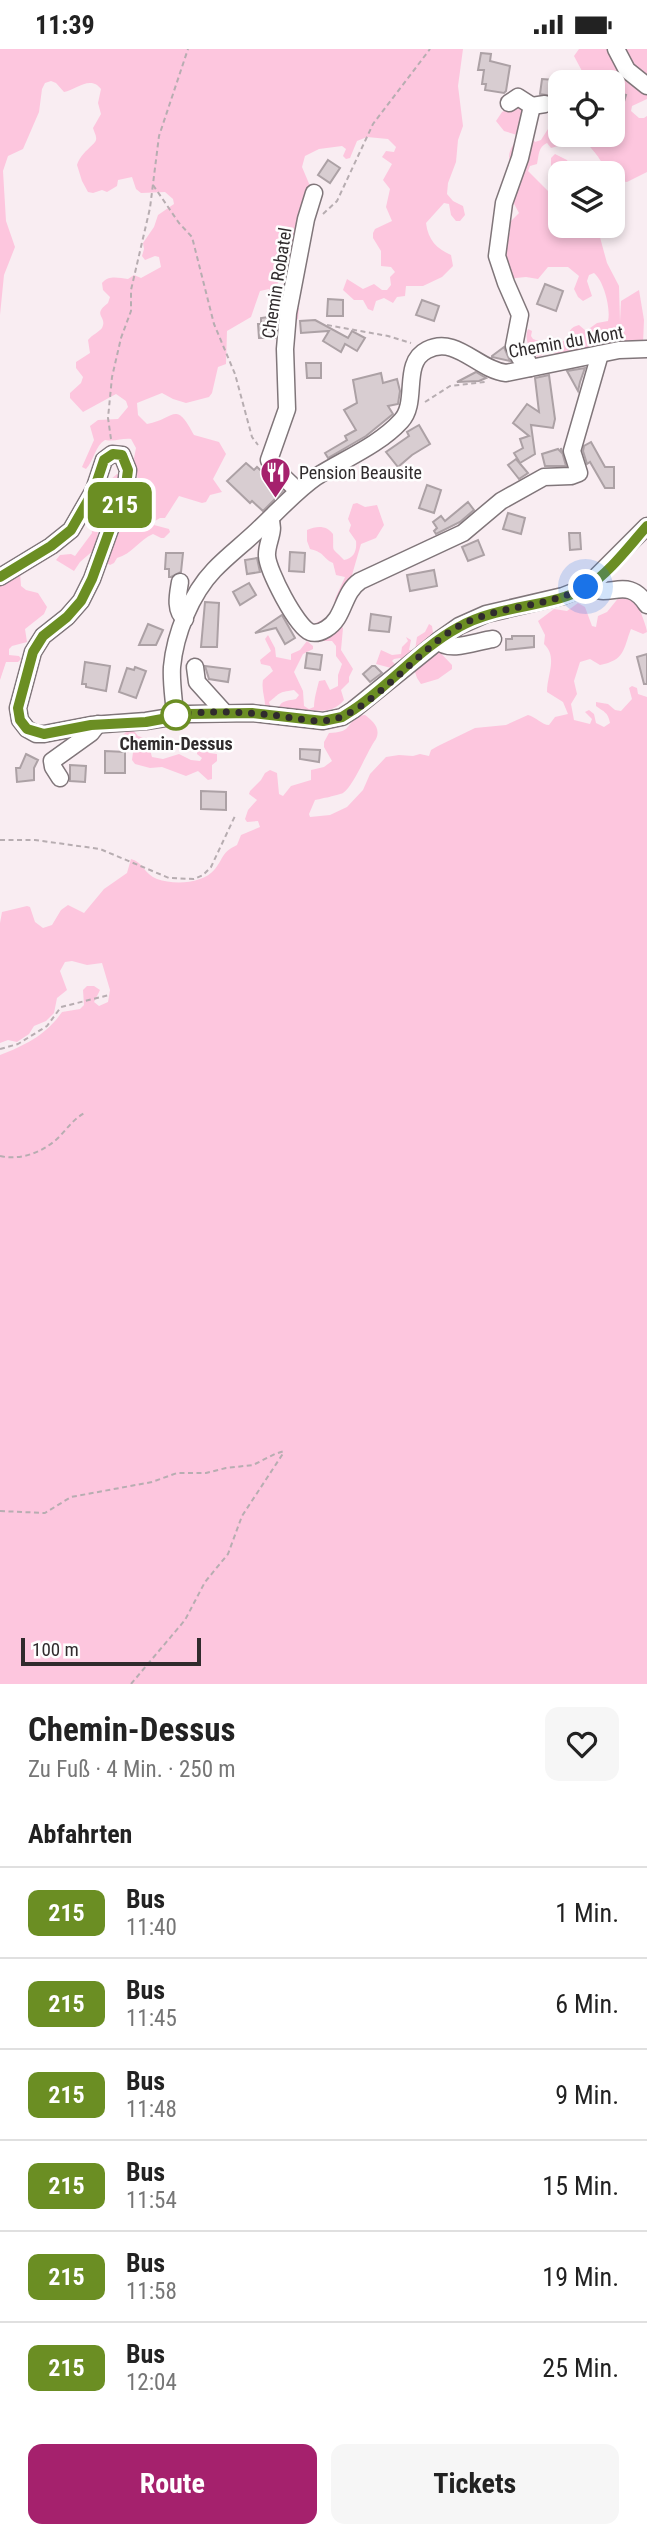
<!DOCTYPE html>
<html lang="de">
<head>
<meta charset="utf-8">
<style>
  :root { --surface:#fff; --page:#f6f6f6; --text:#222; --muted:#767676; --line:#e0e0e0; --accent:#a5216d }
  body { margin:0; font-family:"Roboto Condensed",sans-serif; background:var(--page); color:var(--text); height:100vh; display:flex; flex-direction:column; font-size:26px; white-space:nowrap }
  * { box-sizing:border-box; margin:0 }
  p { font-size:23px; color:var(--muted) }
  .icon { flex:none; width:38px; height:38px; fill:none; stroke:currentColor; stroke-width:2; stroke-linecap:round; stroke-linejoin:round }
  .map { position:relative; height:1635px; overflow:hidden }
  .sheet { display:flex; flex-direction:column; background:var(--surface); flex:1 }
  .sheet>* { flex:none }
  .badge { padding:0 14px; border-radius:10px; font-size:24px; line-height:46px }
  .tools { position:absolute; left:548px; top:21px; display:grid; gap:14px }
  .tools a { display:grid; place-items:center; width:77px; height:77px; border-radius:14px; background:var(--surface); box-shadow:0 4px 10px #0003; font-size:35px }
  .scale { position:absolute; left:21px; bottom:18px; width:180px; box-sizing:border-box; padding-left:7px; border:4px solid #302b2d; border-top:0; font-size:19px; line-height:24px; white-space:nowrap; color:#302b2d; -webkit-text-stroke:5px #fefefe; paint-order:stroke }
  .you { position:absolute; width:35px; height:35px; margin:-18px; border:5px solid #fff; border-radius:50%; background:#1a73e8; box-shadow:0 0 0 10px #1a73e833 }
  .map>.badge { position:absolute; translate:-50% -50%; box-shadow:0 0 0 4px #fff }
  h2 { padding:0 28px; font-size:26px; line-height:63px }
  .round { display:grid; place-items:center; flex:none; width:74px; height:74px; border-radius:14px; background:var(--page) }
  .head { display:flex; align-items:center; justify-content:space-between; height:119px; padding:0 28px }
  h1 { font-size:33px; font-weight:700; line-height:52px }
  .action { display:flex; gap:14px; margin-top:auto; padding:14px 28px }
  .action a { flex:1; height:80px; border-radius:14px; background:var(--accent); color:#fff; font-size:28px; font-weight:700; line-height:80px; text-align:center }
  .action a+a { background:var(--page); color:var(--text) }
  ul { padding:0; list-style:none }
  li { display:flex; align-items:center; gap:21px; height:91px; padding:0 28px; border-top:2px solid var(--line) }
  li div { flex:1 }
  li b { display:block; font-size:26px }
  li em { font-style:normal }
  li .badge { min-width:77px; font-weight:700; text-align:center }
  .status { display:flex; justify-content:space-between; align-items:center; height:49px; padding:0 35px; background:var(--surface); direction:ltr }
  .status svg { height:19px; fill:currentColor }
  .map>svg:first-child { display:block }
  .green { fill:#fdc6de }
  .building { fill:#d8cdd1; stroke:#aca1a5; stroke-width:2 }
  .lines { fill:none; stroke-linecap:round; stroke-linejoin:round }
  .minor-casing { stroke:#80767a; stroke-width:19 }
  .path { stroke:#b7adb1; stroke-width:2; stroke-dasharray:5 3.5; stroke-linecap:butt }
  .minor { stroke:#fff; stroke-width:16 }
  .line-casing { stroke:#fff; stroke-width:16 }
  .line { stroke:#6b8e23; stroke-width:10 }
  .walk { stroke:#302b2d; stroke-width:7; stroke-dasharray:0 12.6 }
  .stop-dot { fill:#fff; stroke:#6b8e23; stroke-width:3.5 }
  .labels { text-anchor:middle; stroke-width:5; stroke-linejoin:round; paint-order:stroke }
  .street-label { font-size:18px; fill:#302b2d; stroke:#fefefe }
  .poi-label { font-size:18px; fill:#302b2d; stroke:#fefefe; text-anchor:start }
  .stop-label { font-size:18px; font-weight:bold; fill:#302b2d; stroke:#fefefe }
</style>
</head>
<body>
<div class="status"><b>11:39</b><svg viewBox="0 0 49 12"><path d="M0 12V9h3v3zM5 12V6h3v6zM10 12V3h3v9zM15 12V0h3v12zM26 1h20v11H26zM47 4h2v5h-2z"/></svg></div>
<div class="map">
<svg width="647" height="1635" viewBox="0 0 647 1635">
  <rect width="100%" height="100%" fill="#f9edf2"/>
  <g class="green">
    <path d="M0,0H463L458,37L463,77L458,91L456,113L448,134L447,145L453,152L463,157L465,166L460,172H456L451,166L449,155L444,154L426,174C428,191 437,200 451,206L453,217L442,228L423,237H406L405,247L397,248L393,254L384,249L376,252L373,262L368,260L363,251H354L343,241L347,230L363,240L374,235L382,241H387L391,236L390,228L395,223L391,218L381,217V202L373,189V184L375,180L392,172L386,158L390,140L383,131L392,115L382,108L386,102L394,103L396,98L388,90L367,88L357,92L350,109L346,110L343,107L346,100L342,97L319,100L305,107L302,118L310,137L299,161L291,229H281L276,237L278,241L287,245L291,257L299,259L298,270L293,274C286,261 279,251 269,240L260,242L251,268L227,282L226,315L218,318L212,344L209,348L186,354L173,350L162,344L137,354L138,366L147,375C175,370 175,350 194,386L219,393L226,405L213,430L222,443L210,446L206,453L202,454L179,447L165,469H160L155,472L154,476L169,480L170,483L164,489H161L153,485C139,491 132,505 117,509L114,514L110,516L107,514C113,493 113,496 107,473H102L99,477L95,500L80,513L74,522L56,511L60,506L71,505L75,507L92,484L90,466L103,437L117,425L120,426L114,448L115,469H125L138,432L134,409L136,399L131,390C122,389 115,393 105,391C95,397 94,411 86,420L82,418L94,391L90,377L98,371L118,370L128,358L126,352L116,345L83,363L70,349V344L81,334L83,328L76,319V313L90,304L88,291C92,286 99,283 102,279C108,267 91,267 108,254L110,248L103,241L102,234C109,226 118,229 128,230L134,226L141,229L161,218L159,208L155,207L145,211L142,207L144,200L143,194L154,178L158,166L174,155L173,150L165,143L141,144L136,140L132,128L118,131L117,137L107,143L102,141L93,144L88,143L82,132L77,116C81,103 94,97 96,91C97,87 94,83 93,79L101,65L98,54L101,40C90,26 76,41 64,43L56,34L51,32L45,34L42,40L39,63L23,100L8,107L3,122L6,172L15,198L4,226L0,266Z"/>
    <path d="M579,0H617L625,30L647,40V50L632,57L631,62L639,69H644L647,67V123L627,133L613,131L612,124H606C601,107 590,98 578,86H612V33H576L582,22L574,7Z"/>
    <polygon points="620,0 647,0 647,25 637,22"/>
    <path d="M516,56L526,59L530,85L535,93L541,91L548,80L553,77L559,81L561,89L558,97L551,99L547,94C538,98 539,106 537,115L530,117L528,122L553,147L560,144V177H594L598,181L607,214L619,237L620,273L621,252L639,241L644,271L643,294H623L620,277L612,286V296L603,292L599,298L561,306L550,303L537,308C529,302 524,289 528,280L532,282L531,287L533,290L544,294L549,289L558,294L566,291C569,283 570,278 579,276L586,282L597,274L608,272C611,260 604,232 594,224L589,226L587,232L592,247L583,252L578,248L574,240L579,227L568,218H548L538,230L526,228L505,230L491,198L510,184L508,175L519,164L512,151C514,142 522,131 523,125C512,116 504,111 513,96L517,93V86L504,82L496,72L502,63Z"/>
    <polygon points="555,105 567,111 573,124 560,124 560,132 551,119 551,109"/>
    <path d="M357,454L365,458L377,456L384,476L376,489L361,495L338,574L343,579L341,601L353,620L349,628V633L341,641L344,651C328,671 303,656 283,661L279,658C282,651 288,652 296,650L299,646L294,641C276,644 282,643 269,653L271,659L265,661C266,650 261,642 263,631L273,622L270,617L261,615L260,611L271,602L265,590L268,586L275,599L276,608L291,611V605L300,601L307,592L313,597V600L303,605L294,623L303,642L304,657L309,660L314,658C314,650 317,640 319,632L325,631L330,641L338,637V626L342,615L336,607V597L332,592H322L312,576L330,567L334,559L335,550L345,528L336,526L333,514C322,509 326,504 310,500L307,492V481C317,477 326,476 333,485C334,506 330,496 344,511C354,509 357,502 356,492L349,482L351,476L348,470L353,455Z"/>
    <polygon points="0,520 20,524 21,537 26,541 38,544 47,558 44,565 25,580 27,593 12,597 9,600 9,606 19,607 21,610 18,613 6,613 0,631"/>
    <path d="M620,547L636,550C638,557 647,578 647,583L643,585L631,580C623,601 625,611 600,616L590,610L580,613L574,632L577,645L571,655L574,671L590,675L592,670L585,663L589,661L594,665L596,674L604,678L610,674C608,663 604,663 596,657V653L608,655L615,661L621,662L632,650L629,639L632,637L637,639L638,645L647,648V1635H0V1006C26,996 46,986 62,963L80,960L84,956L83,941L87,937H94L100,941L94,953L99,957L108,953L110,941L102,914L87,916L72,912L65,913L60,922L67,941L57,949L54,964L46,972L34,977L29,985L17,993L8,991L0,994V874L2,863L27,857L30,858L35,873L43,879L52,876L61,861L68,856L84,864L104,840L127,824L131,810C143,813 145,826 157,830C174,836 203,835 215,820C225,807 221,804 237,796L241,786L260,778L258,772L247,773L245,770L248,761L257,751L249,745L250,742L261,731L265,724L270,721L277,724L279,745L283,747L291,737L311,731V721L324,718L332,712L324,698V693L329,684C350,683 345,679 357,667L365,666C373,672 381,679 376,690C367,702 354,737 343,744C339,746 320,750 315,751L309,765L310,768L330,766L347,758L363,741L370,725L386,708L399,706L413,707L420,705L429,707L431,701L438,697L475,679L506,676L528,666C536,668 542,676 549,676L555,668L568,665L563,653L547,643C547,626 558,608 544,595L545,586L538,572L554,560L567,562L578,554L585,558L592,577L596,578L598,567L607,563Z"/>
    <polygon points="429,575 432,577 433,584 428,591 452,616 452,620 438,630 421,635 417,629 413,617 400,609 394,610 392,612 395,615 391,619 376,615 381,601 392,606 401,605 402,598 408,592 406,588 411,591 409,601 415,601 417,588 425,583"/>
    <polygon points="127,682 134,682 138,687 147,690 152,708 163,710 179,705 191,711 200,712 202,709 197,705 197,700 200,698 209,704 217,705 217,712 212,716 212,730 208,731 198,722 186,727 162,718 150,719 135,715 132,711 134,696 121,688"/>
  </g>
  <g class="building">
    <polygon points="481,4 491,5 490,12 510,17 506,42 504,44 485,41 486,35 482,35 484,21 478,21"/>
    <polygon points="542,30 554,31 552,47 540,45"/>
    <polygon points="616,43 626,46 623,56 613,53"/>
    <polygon points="328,111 340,119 330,134 318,126"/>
    <polygon points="545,235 563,242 556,262 537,255"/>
    <polygon points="328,250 343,251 343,267 327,267"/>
    <polygon points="422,251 439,257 434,272 416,266"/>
    <polygon points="275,267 275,289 259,289 258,275 261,275 261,269"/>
    <polygon points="315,271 348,289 352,282 365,289 357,302 345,295 341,303 323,292 329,282 301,284 300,272"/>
    <polygon points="504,298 510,312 492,308 492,307"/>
    <polygon points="306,314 321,314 321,329 307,329"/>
    <polygon points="585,319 580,333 578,342 567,322"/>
    <polygon points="476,323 486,329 479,332 457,333"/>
    <polygon points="381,324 383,334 397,330 400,342 398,355 388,357 393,365 366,387 328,409 325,404 347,391 345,387 356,381 344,361 357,354 353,331"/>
    <polygon points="549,326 555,370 553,379 531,376 535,405 520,414 514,404 523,399 520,390 529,387 513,374 527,355 539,363 535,329"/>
    <polygon points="419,376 430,395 412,406 398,418 386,403 409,387 407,383"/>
    <polygon points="591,393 605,418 614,418 614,439 605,439 590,413 587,415 583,402 584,397"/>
    <polygon points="561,399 566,417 545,417 542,405 558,400 561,403"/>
    <polygon points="516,410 528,424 519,430 508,416"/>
    <polygon points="246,414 254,421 257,418 283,442 263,462 252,452 250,454 227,432"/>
    <polygon points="427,436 441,441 434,464 419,459"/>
    <polygon points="468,453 474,461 460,473 436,485 434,482 437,479 433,473 441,467 445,472"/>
    <polygon points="508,464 525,469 521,485 503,480"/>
    <polygon points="569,484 580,484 581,500 570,501"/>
    <polygon points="478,491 484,506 468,512 462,498"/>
    <polygon points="290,503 305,504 304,523 289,522"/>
    <polygon points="166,504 183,504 181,523 171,528 169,528 169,520 165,520"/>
    <polygon points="257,509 260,523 247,525 245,511"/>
    <polygon points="434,521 437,537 410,542 407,526"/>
    <polygon points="249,534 256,546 240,556 233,543"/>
    <polygon points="205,553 219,554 217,598 201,598"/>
    <polygon points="371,565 391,568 389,583 369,581"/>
    <polygon points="282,566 295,589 285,595 276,579 255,584"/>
    <polygon points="148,575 163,581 156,596 139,596"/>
    <polygon points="512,587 534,587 534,598 506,601 506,590 512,590"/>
    <polygon points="307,604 322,606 320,621 305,619"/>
    <polygon points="647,605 647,635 644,635 637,608"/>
    <polygon points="85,613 110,617 106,642 86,638 86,635 82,635"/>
    <polygon points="205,617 230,620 228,633 209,630"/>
    <polygon points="372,617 375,617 382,624 370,633 363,625"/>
    <polygon points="135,618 146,622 136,649 119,643 127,619 134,621"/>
    <polygon points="300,700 320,701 319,713 300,710"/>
    <polygon points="105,702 125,703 125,724 105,724"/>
    <polygon points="26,705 38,711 34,719 34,731 17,733 16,719 20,719"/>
    <polygon points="70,716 86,717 85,733 70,732"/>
    <polygon points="201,742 226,743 226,761 201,760"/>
  </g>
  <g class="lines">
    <defs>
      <g id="minor">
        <polyline points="616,0 627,21 647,37"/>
        <polyline points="509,54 518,48 532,57 545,55"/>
        <polyline points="530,319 528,313 520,309 514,297 520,266 506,234 497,207 504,154 520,109 532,57"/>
        <polyline points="298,442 271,416 269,411 287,360 285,300 288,264 306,170 314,144"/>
        <path d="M270,470C276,482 266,494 267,507C268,522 296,577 310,583C315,585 321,583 326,580C345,569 342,544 360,532L463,484L501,452L544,428L571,427L579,424L572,402L600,305"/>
        <polyline points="0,528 51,497 71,481 94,441 104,411 112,405 122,406 128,421 126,436 92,530 81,552 67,568 43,587 33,603 18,659 20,671 27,680 36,685 44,685 91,676 146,672 189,665 252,664 323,672 342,668 353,661 442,589 459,577 486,565 563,547 586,538 647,477"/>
        <path d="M180,533C178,545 174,562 185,570"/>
        <path d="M588,537C609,552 627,525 647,556"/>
        <path d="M438,592C450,604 477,592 493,590"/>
        <polyline points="195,618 197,633 225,664"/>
        <path d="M175,666C174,650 171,634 172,618C175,585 191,545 214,521C228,506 246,493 261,478C279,461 296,442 316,428C344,410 378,397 401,372C419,353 401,314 427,301C456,286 478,321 506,324L619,301L647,300"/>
        <polyline points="60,729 53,718 52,712 91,684 98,675"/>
      </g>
    </defs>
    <use href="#minor" class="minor-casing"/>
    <g class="path">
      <polyline points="153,136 179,174 192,188 214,275 235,325 252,388 258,396"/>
      <polyline points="323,165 337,152 373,75 430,0"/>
      <polyline points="327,276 388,287 411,294"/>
      <polyline points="425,353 450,337 485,333"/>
      <polyline points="111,390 108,369 112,328 121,289 131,262 131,241 150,159 159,87 188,0"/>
      <polyline points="0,791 35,791 100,800 169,829 194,830 203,826 211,818 235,767"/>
      <polyline points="0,1000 18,995 47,977 61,958 109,946"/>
      <path d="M0,1107C22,1112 46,1102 61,1086C69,1077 75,1069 86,1063"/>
      <polyline points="0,1462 45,1464 71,1448 152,1433 177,1424 206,1424 226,1419 253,1416 275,1405 284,1402"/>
      <polyline points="131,1635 185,1571 205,1533 228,1505 242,1467 284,1403"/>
    </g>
    <use href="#minor" class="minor"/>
  </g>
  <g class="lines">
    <defs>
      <path id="line" d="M0,528L51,497L71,481L94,441L104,411L113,405L122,406L128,421L126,436L92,530L81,552L67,568L43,587L33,603L18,659L20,671L27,680L44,685L91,676L146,673L189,665L252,664L323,672L342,668L353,661C390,636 420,599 459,578C499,555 552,559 587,538C610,523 629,497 647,477"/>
    </defs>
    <use href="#line" class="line-casing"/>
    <use href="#line" class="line"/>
    <path class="walk" d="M176,666C207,661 241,663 272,666C293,668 314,675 335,670C370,661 420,601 454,580C495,555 544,560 586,538"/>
  </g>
  <defs>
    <symbol id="restaurant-pin" viewBox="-11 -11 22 30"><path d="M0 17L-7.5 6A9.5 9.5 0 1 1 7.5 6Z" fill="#a5216d" stroke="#fefefe"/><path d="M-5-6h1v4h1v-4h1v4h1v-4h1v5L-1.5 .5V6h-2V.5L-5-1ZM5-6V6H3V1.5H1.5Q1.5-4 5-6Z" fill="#fff"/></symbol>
  </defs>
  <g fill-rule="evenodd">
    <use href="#restaurant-pin" x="258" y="406" width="35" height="47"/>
  </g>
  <circle class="stop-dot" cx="176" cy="666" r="14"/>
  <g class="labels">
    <g class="street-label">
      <text transform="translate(277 234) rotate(-81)" y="6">Chemin Robatel</text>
      <text transform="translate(566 293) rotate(-10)" y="6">Chemin du Mont</text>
    </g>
    <g class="poi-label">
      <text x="299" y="430">Pension Beausite</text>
    </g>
    <g class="stop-label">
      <text x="176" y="701">Chemin-Dessus</text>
    </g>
  </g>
</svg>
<div class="tools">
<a><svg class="icon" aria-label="locate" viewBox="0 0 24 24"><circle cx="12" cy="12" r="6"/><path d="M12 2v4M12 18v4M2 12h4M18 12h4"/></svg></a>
<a><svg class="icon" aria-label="layers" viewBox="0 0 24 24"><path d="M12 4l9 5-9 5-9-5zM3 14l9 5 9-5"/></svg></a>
</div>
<div class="scale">100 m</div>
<div class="you" style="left:586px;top:538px"></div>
<b class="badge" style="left:120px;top:456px;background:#6b8e23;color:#fff">215</b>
</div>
<section class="sheet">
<div class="head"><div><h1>Chemin-Dessus</h1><p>Zu Fuß · 4 Min. · 250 m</p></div><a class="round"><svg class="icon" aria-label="heart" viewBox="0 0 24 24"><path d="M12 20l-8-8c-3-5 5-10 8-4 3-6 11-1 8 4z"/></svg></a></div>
<h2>Abfahrten</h2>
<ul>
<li><span class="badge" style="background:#6b8e23;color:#fff">215</span><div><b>Bus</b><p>11:40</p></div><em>1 Min.</em></li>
<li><span class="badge" style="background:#6b8e23;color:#fff">215</span><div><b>Bus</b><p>11:45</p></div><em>6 Min.</em></li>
<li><span class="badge" style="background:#6b8e23;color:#fff">215</span><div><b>Bus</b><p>11:48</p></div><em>9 Min.</em></li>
<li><span class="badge" style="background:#6b8e23;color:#fff">215</span><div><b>Bus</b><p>11:54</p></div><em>15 Min.</em></li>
<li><span class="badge" style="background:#6b8e23;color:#fff">215</span><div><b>Bus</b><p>11:58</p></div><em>19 Min.</em></li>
<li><span class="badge" style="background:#6b8e23;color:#fff">215</span><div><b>Bus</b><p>12:04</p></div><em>25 Min.</em></li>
</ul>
<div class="action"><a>Route</a><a>Tickets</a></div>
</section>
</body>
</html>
